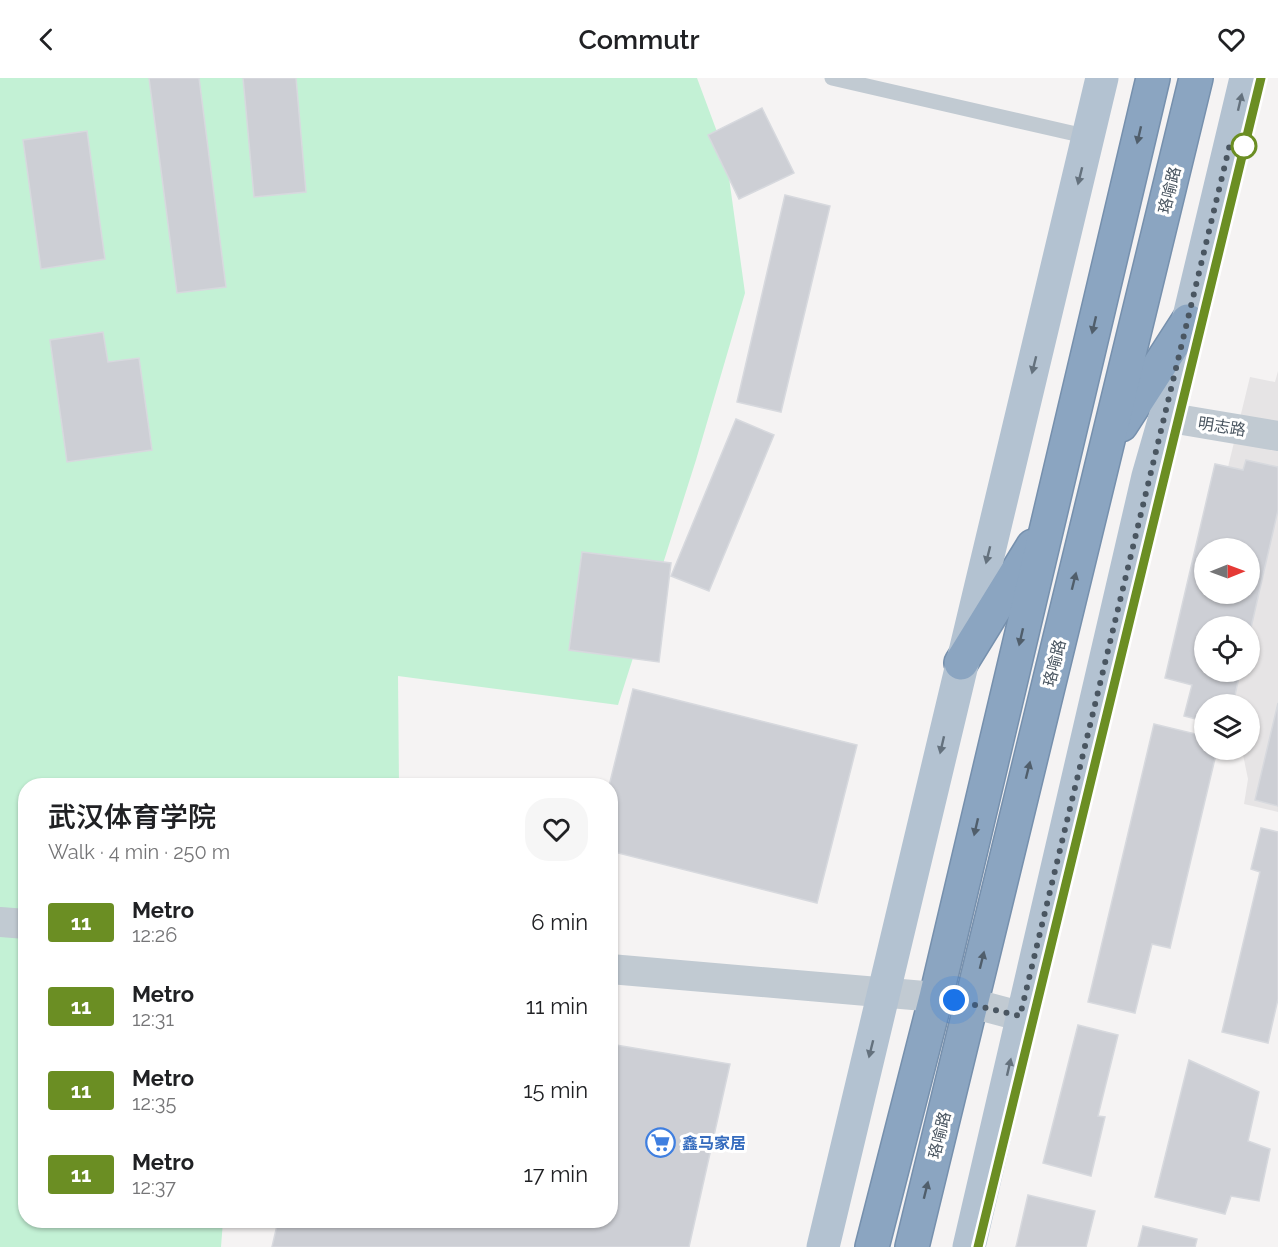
<!DOCTYPE html>
<html lang="en">
<head>
<meta charset="utf-8">
<style>
  :root { --surface:#fff; --page:#f6f6f6; --text:#202124; --muted:#757577 }
  body { margin:0; font-family:Raleway,"Noto Sans SC",sans-serif; background:var(--page); color:var(--text); height:100vh; display:flex; flex-direction:column; font-size:22px; white-space:nowrap }
  * { box-sizing:border-box; margin:0 }
  p { font-size:20px; color:var(--muted) }
  .icon { flex:none; width:33px; height:33px; fill:none; stroke:currentColor; stroke-width:2; stroke-linecap:round; stroke-linejoin:round }
  .map { position:relative; flex:1; overflow:hidden }
  .side { position:absolute; left:18px; top:700px; width:600px; height:450px; display:flex; flex-direction:column; background:var(--surface); border-radius:24px; box-shadow:0 2px 4px #0004 }
  .side>* { flex:none }
  .badge { padding:0 12px; border-radius:4px; font-size:21px; line-height:39px }
  .needle { width:39px; rotate:89deg }
  .controls { position:absolute; left:1194px; top:460px; display:grid; gap:12px }
  .controls a { display:grid; place-items:center; width:66px; height:66px; border-radius:50%; background:var(--surface); box-shadow:0 2px 4px #0004; font-size:30px }
  .you { position:absolute; width:30px; height:30px; margin:-15px; border:4px solid #fff; border-radius:50%; background:#1a73e8; box-shadow:0 0 0 9px #1a73e833 }
  .map>.badge { position:absolute; translate:-50% -50%; box-shadow:0 0 0 3px #fff }
  .round { display:grid; place-items:center; flex:none; width:63px; height:63px; border-radius:24px; background:var(--page) }
  .head { display:flex; align-items:center; justify-content:space-between; height:102px; padding:0 30px }
  h1 { font-size:28px; font-weight:600; line-height:45px }
  ul { padding:0; list-style:none }
  li { display:flex; align-items:center; gap:18px; height:84px; padding:0 30px }
  li div { flex:1 }
  li b { display:block; font-size:22px }
  li em { font-style:normal }
  li .badge { min-width:66px; font-weight:700; text-align:center }
  header { display:flex; justify-content:space-between; align-items:center; height:78px; padding:0 30px; background:var(--surface); font-size:27px; font-weight:600 }
  .map>svg:first-child { display:block }
  .education { fill:#e6e4e5 }
  .green { fill:#c3f1d5 }
  .building { fill:#cdcfd5; stroke:#d7d9de; stroke-width:1.5; fill-rule:evenodd }
  .lines { fill:none; stroke-linecap:round; stroke-linejoin:round }
  .highway-casing { stroke:#7690ad; stroke-width:36 }
  .lane { stroke:#c1cad2; stroke-width:15 }
  .street { stroke:#c1cad2; stroke-width:30 }
  .primary { stroke:#b3c2d1; stroke-width:33 }
  .highway { stroke:#8ba5c1; stroke-width:33 }
  .oneway { fill:#64717d }
  .oneway2 { fill:#505e6b }
  .line-casing { stroke:#fff; stroke-width:14 }
  .line { stroke:#6b8e23; stroke-width:9 }
  .walk { stroke:#4a5661; stroke-width:6; stroke-dasharray:0 10.8 }
  .stop-dot { fill:#fff; stroke:#6b8e23; stroke-width:3 }
  .labels { text-anchor:middle; stroke-width:6; stroke-linejoin:round; paint-order:stroke }
  .street-label { font-size:16px; fill:#4a5661; stroke:#fff }
  .shop-label { font-size:16px; font-weight:bold; fill:#366cbe; stroke:#fff; text-anchor:start }
</style>
</head>
<body>
<header><svg class="icon" aria-label="back" viewBox="0 0 24 24"><path d="M15 5l-7 7 7 7"/></svg>Commutr<svg class="icon" aria-label="heart" viewBox="0 0 24 24"><path d="M12 20l-8-8c-3-5 5-10 8-4 3-6 11-1 8 4z"/></svg></header>
<div class="map">
<svg width="1278" height="1169" viewBox="0 0 1278 1169">
  <rect width="100%" height="100%" fill="#f5f3f3"/>
  <g class="education">
    <polygon points="1278,293 1278,389 1246,382 1243,392 1228,389 1250,299 1275,304"/>
    <polygon points="1278,432 1278,734 1244,726 1248,701 1242,672 1250,672 1250,627 1233,627 1240,594 1250,594 1250,554"/>
  </g>
  <polygon class="green" points="0,0 697,0 726,78 745,215 696,382 618,627 398,598 399,708 26,708 26,1143 223,1143 221,1169 0,1169"/>
  <g class="building">
    <polygon points="149,0 199,0 226,209 177,215"/>
    <polygon points="243,0 296,0 306,114 254,119"/>
    <polygon points="762,30 794,95 739,121 708,57"/>
    <polygon points="87,53 105,181 41,191 23,62"/>
    <polygon points="785,117 830,128 781,334 737,324"/>
    <polygon points="103,254 108,284 139,280 152,372 67,384 50,262"/>
    <polygon points="736,341 774,357 709,513 671,498"/>
    <path d="M1246,382L1278,389V432L1250,554V549H1204V594H1240L1233,627H1204V643L1184,638L1192,607L1165,600L1215,386L1243,392ZM1204,471H1250V516H1204Z"/>
    <polygon points="582,474 671,485 659,584 569,572"/>
    <polygon points="633,611 857,667 817,825 610,773 609,708"/>
    <polygon points="1278,625 1278,728 1255,722"/>
    <polygon points="1154,646 1204,658 1204,672 1217,672 1170,870 1152,866 1135,935 1088,924"/>
    <polygon points="1261,750 1278,754 1278,921 1268,965 1222,954 1260,794 1251,791"/>
    <polygon points="1078,947 1118,957 1098,1038 1105,1039 1091,1098 1043,1085"/>
    <polygon points="610,966 730,986 689,1169 272,1169 278,1143 610,1143"/>
    <polygon points="1189,982 1259,1014 1248,1063 1270,1071 1259,1123 1231,1118 1225,1136 1155,1119"/>
    <polygon points="1028,1117 1095,1133 1086,1169 1016,1169"/>
    <polygon points="1143,1148 1197,1161 1195,1169 1138,1169"/>
  </g>
  <g class="lines">
    <defs>
      <g id="highway">
        <polyline points="1121,347 1188,243"/>
        <polyline points="961,585 1033,468"/>
        <polyline points="872,1169 936,919 1153,0"/>
        <polyline points="912,1169 1196,0"/>
      </g>
    </defs>
    <use href="#highway" class="highway-casing"/>
    <polyline class="lane" points="832,0 1089,59"/>
    <g class="street">
      <polyline points="1165,339 1278,358"/>
      <polyline points="0,844 26,846"/>
      <polyline points="610,891 936,919 971,925 1020,938"/>
    </g>
    <g class="primary">
      <polyline points="823,1169 1102,0"/>
      <polyline points="969,1169 1148,398 1165,339 1246,0"/>
    </g>
    <use href="#highway" class="highway"/>
  </g>
  <defs><path id="oneway-solid" d="M-6-.8H1V-3.2L6.5 0L1 3.2V.8H-6Z" transform="scale(1.5)"/></defs>
  <g class="oneway">
    <use href="#oneway-solid" transform="translate(1240 24) rotate(-77)"/>
    <use href="#oneway-solid" transform="translate(1080 98) rotate(104)"/>
    <use href="#oneway-solid" transform="translate(1034 287) rotate(104)"/>
    <use href="#oneway-solid" transform="translate(988 477) rotate(104)"/>
    <use href="#oneway-solid" transform="translate(942 667) rotate(103)"/>
    <use href="#oneway-solid" transform="translate(871 971) rotate(104)"/>
    <use href="#oneway-solid" transform="translate(1009 989) rotate(-77)"/>
  </g>
  <g class="oneway2">
    <use href="#oneway-solid" transform="translate(1139 57) rotate(103)"/>
    <use href="#oneway-solid" transform="translate(1094 247) rotate(103)"/>
    <use href="#oneway-solid" transform="translate(1074 503) rotate(-76)"/>
    <use href="#oneway-solid" transform="translate(1021 559) rotate(103)"/>
    <use href="#oneway-solid" transform="translate(1028 692) rotate(-76)"/>
    <use href="#oneway-solid" transform="translate(976 749) rotate(103)"/>
    <use href="#oneway-solid" transform="translate(982 882) rotate(-76)"/>
    <use href="#oneway-solid" transform="translate(926 1112) rotate(-76)"/>
  </g>
  <g class="lines">
    <defs>
      <polyline id="line" points="978,1169 1261,0"/>
    </defs>
    <use href="#line" class="line-casing"/>
    <use href="#line" class="line"/>
    <polyline class="walk" points="954,922 1020,938 1230,66 1244,68"/>
  </g>
  <defs>
    <symbol id="supermarket-ring" viewBox="-11 -11 22 22"><circle r="9.5" fill="#fff" stroke="#3f7fe0" stroke-width="1.5"/><path d="M-6-5.5h2.5l.6 2H6L4.5 2H-2.5L-4.4-4H-6ZM-1.5 3.2a1.3 1.3 0 1 0 .1 0ZM3 3.2a1.3 1.3 0 1 0 .1 0Z" fill="#3f7fe0"/></symbol>
  </defs>
  <g fill-rule="evenodd">
    <use href="#supermarket-ring" x="644" y="1048" width="33" height="33"/>
  </g>
  <circle class="stop-dot" cx="1244" cy="68" r="12"/>
  <g class="labels">
    <g class="street-label">
      <text transform="translate(1169 112) rotate(-76)" y="6">珞喻路</text>
      <text transform="translate(1222 348) rotate(9)" y="6">明志路</text>
      <text transform="translate(1054 585) rotate(-76)" y="6">珞喻路</text>
      <text transform="translate(939 1057) rotate(-76)" y="6">珞喻路</text>
    </g>
    <g class="shop-label">
      <text x="682" y="1071">鑫马家居</text>
    </g>
  </g>
</svg>
<div class="controls">
<a><svg class="needle" viewBox="-14 -14 28 28"><path d="M0-13l5 13h-10z" fill="#e53935"/><path d="M0 13l5-13h-10z" fill="#757577"/></svg></a>
<a><svg class="icon" aria-label="locate" viewBox="0 0 24 24"><circle cx="12" cy="12" r="6"/><path d="M12 2v4M12 18v4M2 12h4M18 12h4"/></svg></a>
<a><svg class="icon" aria-label="layers" viewBox="0 0 24 24"><path d="M12 4l9 5-9 5-9-5zM3 14l9 5 9-5"/></svg></a>
</div>
<div class="you" style="left:954px;top:922px"></div>
<section class="side">
<div class="head"><div><h1>武汉体育学院</h1><p>Walk · 4 min · 250 m</p></div><a class="round"><svg class="icon" aria-label="heart" viewBox="0 0 24 24"><path d="M12 20l-8-8c-3-5 5-10 8-4 3-6 11-1 8 4z"/></svg></a></div>
<ul>
<li><span class="badge" style="background:#6b8e23;color:#fff">11</span><div><b>Metro</b><p>12:26</p></div><em>6 min</em></li>
<li><span class="badge" style="background:#6b8e23;color:#fff">11</span><div><b>Metro</b><p>12:31</p></div><em>11 min</em></li>
<li><span class="badge" style="background:#6b8e23;color:#fff">11</span><div><b>Metro</b><p>12:35</p></div><em>15 min</em></li>
<li><span class="badge" style="background:#6b8e23;color:#fff">11</span><div><b>Metro</b><p>12:37</p></div><em>17 min</em></li>
</ul>
</section>
</div>
</body>
</html>
